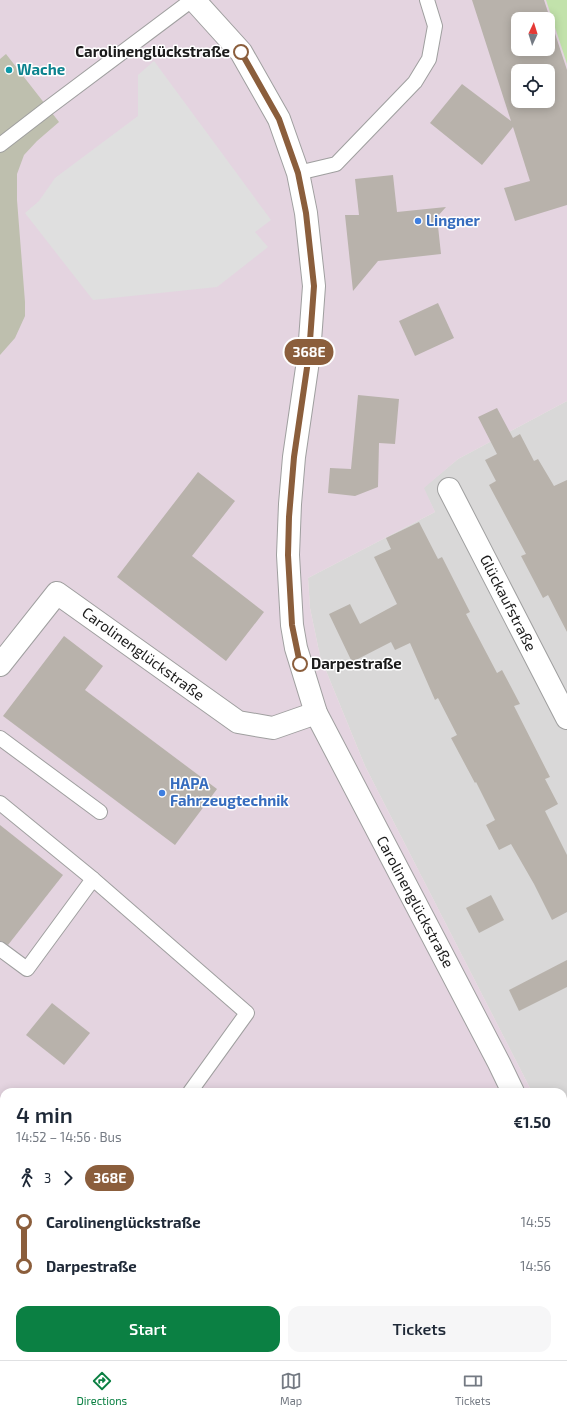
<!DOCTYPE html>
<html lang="en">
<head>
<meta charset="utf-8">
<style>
  :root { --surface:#fff; --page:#f6f6f7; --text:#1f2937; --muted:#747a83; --line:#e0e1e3; --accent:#0b8043 }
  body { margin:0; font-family:"Exo 2",sans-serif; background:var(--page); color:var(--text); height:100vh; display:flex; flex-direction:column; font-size:15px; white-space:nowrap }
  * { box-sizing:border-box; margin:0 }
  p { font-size:13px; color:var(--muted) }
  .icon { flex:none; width:22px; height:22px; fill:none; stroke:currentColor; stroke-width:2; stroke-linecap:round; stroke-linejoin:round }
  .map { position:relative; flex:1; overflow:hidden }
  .sheet { position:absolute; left:0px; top:1088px; width:567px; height:272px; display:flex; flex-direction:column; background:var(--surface); border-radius:12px 12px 0 0; box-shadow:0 2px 10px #0003 }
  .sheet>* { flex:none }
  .badge { padding:0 8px; border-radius:13px; font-size:14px; line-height:26px }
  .needle { width:26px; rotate:4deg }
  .buttons { position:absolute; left:511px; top:12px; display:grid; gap:8px }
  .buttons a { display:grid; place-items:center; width:44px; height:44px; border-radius:8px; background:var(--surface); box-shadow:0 2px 10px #0003; font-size:20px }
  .map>.badge { position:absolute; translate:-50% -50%; box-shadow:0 0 0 2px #fff }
  .legs { display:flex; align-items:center; gap:6px; height:44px; padding:0 16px; font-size:13px }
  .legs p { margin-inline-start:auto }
  .headline { display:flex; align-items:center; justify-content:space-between; height:68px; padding:0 16px }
  h1 { font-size:22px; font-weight:600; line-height:30px }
  .action { display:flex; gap:8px; margin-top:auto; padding:8px 16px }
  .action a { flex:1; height:46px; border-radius:12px; background:var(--accent); color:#fff; font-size:16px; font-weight:600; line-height:46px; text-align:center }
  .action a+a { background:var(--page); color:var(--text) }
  ul { padding:0 16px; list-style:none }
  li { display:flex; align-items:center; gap:14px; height:44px; font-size:15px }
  li i { display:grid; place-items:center; width:6px; height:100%; margin:0 5px; background:currentColor }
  li i::after { content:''; width:10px; height:10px; margin:-5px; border:3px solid; border-radius:50%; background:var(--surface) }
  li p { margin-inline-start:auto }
  li:first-child i { background:linear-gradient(#0000 50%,currentColor 0) }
  li:last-child i { background:linear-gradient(currentColor 50%,#0000 0) }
  .tab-bar { display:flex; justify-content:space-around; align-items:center; height:56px; border-top:1px solid var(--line); background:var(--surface); font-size:11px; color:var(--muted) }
  .tab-bar a { display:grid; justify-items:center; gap:2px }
  .tab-bar .current { color:var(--accent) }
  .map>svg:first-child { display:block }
  .residential { fill:#d9d8d8 }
  .industrial { fill:#e4d4e0; fill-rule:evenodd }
  .construction { fill:#bebfae }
  .grass { fill:#c2e2ab }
  .parking { fill:#dfdfdf }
  .building { fill:#b8b2ab; fill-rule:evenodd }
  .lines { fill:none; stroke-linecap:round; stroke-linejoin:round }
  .service-casing { stroke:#9f9f9f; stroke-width:16 }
  .minor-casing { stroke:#9f9f9f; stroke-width:24 }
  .service { stroke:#fff; stroke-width:14 }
  .minor { stroke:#fff; stroke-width:22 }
  .line-1-casing { stroke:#fff; stroke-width:9 }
  .line-1 { stroke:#8b5e3c; stroke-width:6 }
  .stop-1-dot { fill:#fff; stroke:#8b5e3c; stroke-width:2 }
  .culture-dot { fill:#0f9aa8; stroke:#fff; stroke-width:1.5 }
  .shop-dot { fill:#3f7fe0; stroke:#fff; stroke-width:1.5 }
  .labels { text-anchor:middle; stroke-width:3; stroke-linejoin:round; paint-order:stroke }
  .stop-label { font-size:15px; font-weight:bold; fill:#1b1b1b; stroke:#fff; text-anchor:end }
  .culture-label { font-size:15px; font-weight:bold; fill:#0d838f; stroke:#fff; text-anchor:start }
  .shop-label { font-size:15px; font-weight:bold; fill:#366cbe; stroke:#fff; text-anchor:start }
  .street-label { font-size:15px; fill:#1b1b1b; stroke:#fff }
</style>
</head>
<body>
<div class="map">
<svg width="567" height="1360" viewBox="0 0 567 1360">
  <rect width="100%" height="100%" fill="#ebe9e1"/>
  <polygon class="residential" points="567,401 567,1160 563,1152 563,1092 532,1092 365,766 320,656 310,608 308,578 435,512 423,488 458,459"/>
  <path class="industrial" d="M0,0H567V401L458,459L424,488L435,512L308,578L310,608L320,656L365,766L532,1092H4V1356H563V1152L567,1160V1360H0ZM518,19H548V49H518ZM518,71H548V101H518Z"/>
  <polygon class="construction" points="6,54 59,122 37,141 24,155 17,174 17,200 25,302 25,316 15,338 0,355 0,59"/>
  <g class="grass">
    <polygon points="546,0 567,0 567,64"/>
    <polygon points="563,1298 567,1306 567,1360 562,1360 559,1356 563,1356"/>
    <polygon points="280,1356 330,1356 324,1360 274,1360"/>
  </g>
  <polygon class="parking" points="154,61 271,220 255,232 268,247 217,287 93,300 25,213 39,201 55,178 138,116 138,75"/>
  <g class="building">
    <path d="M472,0H544L567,70V205L515,221L504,188L530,181L513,127L482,165L430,123L462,84L511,121ZM518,19H548V49H518ZM518,71H548V101H518Z"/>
    <polygon points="393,175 397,212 446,207 437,217 441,254 378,261 353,291 345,215 359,215 355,179"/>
    <polygon points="438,303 454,338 415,356 399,321"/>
    <polygon points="358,395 399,399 395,444 379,443 378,487 355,496 328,493 330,468 351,469"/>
    <polygon points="497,408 513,438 520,434 534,461 538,459 554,486 567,480 567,632 548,595 543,598 521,556 526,554 489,485 496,481 485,460 497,454 478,417"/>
    <polygon points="198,472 235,501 192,556 264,612 226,661 117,577"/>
    <polygon points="419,522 438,559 442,557 470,612 466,614 497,673 502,670 520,704 514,706 550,777 545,779 558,804 545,811 567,855 567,912 552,920 534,884 511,844 499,850 486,825 495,820 476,782 475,783 451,738 457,735 438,698 435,700 410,643 395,650 391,642 352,662 329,614 350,604 360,624 397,604 374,557 391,549 386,538"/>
    <polygon points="64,636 103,666 85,690 217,789 175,845 3,716"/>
    <polygon points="0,825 63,875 8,945 0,941"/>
    <polygon points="491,895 504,920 479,933 466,908"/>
    <polygon points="567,960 567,987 519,1011 509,990"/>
    <polygon points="52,1003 90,1033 64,1065 26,1035"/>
  </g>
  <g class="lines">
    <defs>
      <g id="service">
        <polyline points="0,145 48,108 192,0"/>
        <polyline points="298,173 336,164 415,82 429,59 435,26 427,0"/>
        <polyline points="0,738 100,812"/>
        <polyline points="0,803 93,879"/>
        <polyline points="0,949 27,969 93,879 247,1013 190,1092"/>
        <polyline points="526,1356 528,1360"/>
        <polyline points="394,1360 400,1356"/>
      </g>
      <g id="minor">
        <polyline points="194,0 241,52 279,119 298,173 306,213 314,286 309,354 294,457 290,504 288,555 292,625 296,648 316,713 499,1063 513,1092"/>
        <polyline points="449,489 567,718"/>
        <polyline points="0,665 57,593 238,722 273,728 316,713"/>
        <polyline points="563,1193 567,1200"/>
        <polyline points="251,1360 257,1356"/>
      </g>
    </defs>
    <use href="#service" class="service-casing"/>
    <use href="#minor" class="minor-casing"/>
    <use href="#service" class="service"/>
    <use href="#minor" class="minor"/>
  </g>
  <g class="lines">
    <defs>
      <polyline id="line-1" points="241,52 279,119 298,173 306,213 314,286 309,354 294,457 289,517 288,555 292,625 300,664"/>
    </defs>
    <use href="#line-1" class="line-1-casing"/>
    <use href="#line-1" class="line-1"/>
  </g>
  <g class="stop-1-dot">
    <circle cx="241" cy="52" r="7"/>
    <circle cx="300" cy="664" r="7"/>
  </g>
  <circle class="culture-dot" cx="9" cy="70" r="4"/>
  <g class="shop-dot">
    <circle cx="418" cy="221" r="4"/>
    <circle cx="162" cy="793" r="4"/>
  </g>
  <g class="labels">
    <g class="stop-label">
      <text x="230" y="57">Carolinenglückstraße</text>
      <text x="311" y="669" text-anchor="start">Darpestraße</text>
    </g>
    <g class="culture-label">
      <text x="17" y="75">Wache</text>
    </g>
    <g class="shop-label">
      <text x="426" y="226">Lingner</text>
      <text x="170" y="789">HAPA<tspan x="170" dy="17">Fahrzeugtechnik</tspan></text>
    </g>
    <g class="street-label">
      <text transform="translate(508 603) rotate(63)" y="5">Glückaufstraße</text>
      <text transform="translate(143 654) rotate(36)" y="5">Carolinenglückstraße</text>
      <text transform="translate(415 902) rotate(62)" y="5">Carolinenglückstraße</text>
    </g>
  </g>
</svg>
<div class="buttons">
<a><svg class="needle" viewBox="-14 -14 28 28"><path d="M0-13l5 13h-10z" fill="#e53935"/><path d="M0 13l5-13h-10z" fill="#747a83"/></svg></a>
<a><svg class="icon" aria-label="locate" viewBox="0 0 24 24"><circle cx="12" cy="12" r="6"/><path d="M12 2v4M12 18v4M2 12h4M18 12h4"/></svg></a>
</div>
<b class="badge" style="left:309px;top:352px;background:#8b5e3c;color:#fff">368E</b>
<section class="sheet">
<div class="headline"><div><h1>4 min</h1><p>14:52 – 14:56 · Bus</p></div><b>€1.50</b></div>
<div class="legs"><svg class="icon" aria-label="walk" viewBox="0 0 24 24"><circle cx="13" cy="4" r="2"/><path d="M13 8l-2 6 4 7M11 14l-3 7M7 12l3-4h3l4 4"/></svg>3<svg class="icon" aria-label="forward" viewBox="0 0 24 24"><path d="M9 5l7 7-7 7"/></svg><b class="badge" style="background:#8b5e3c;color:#fff">368E</b></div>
<ul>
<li><i style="color:#8b5e3c"></i><b>Carolinenglückstraße</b><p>14:55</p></li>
<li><i style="color:#8b5e3c"></i><b>Darpestraße</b><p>14:56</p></li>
</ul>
<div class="action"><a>Start</a><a>Tickets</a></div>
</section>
</div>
<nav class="tab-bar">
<a class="current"><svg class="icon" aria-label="directions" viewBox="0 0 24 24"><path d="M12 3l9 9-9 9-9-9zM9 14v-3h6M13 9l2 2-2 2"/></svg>Directions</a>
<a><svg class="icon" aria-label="map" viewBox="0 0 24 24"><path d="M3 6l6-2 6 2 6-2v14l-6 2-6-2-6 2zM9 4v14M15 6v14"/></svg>Map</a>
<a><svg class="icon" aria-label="tickets" viewBox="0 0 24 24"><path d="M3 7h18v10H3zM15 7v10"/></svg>Tickets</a>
</nav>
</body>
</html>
